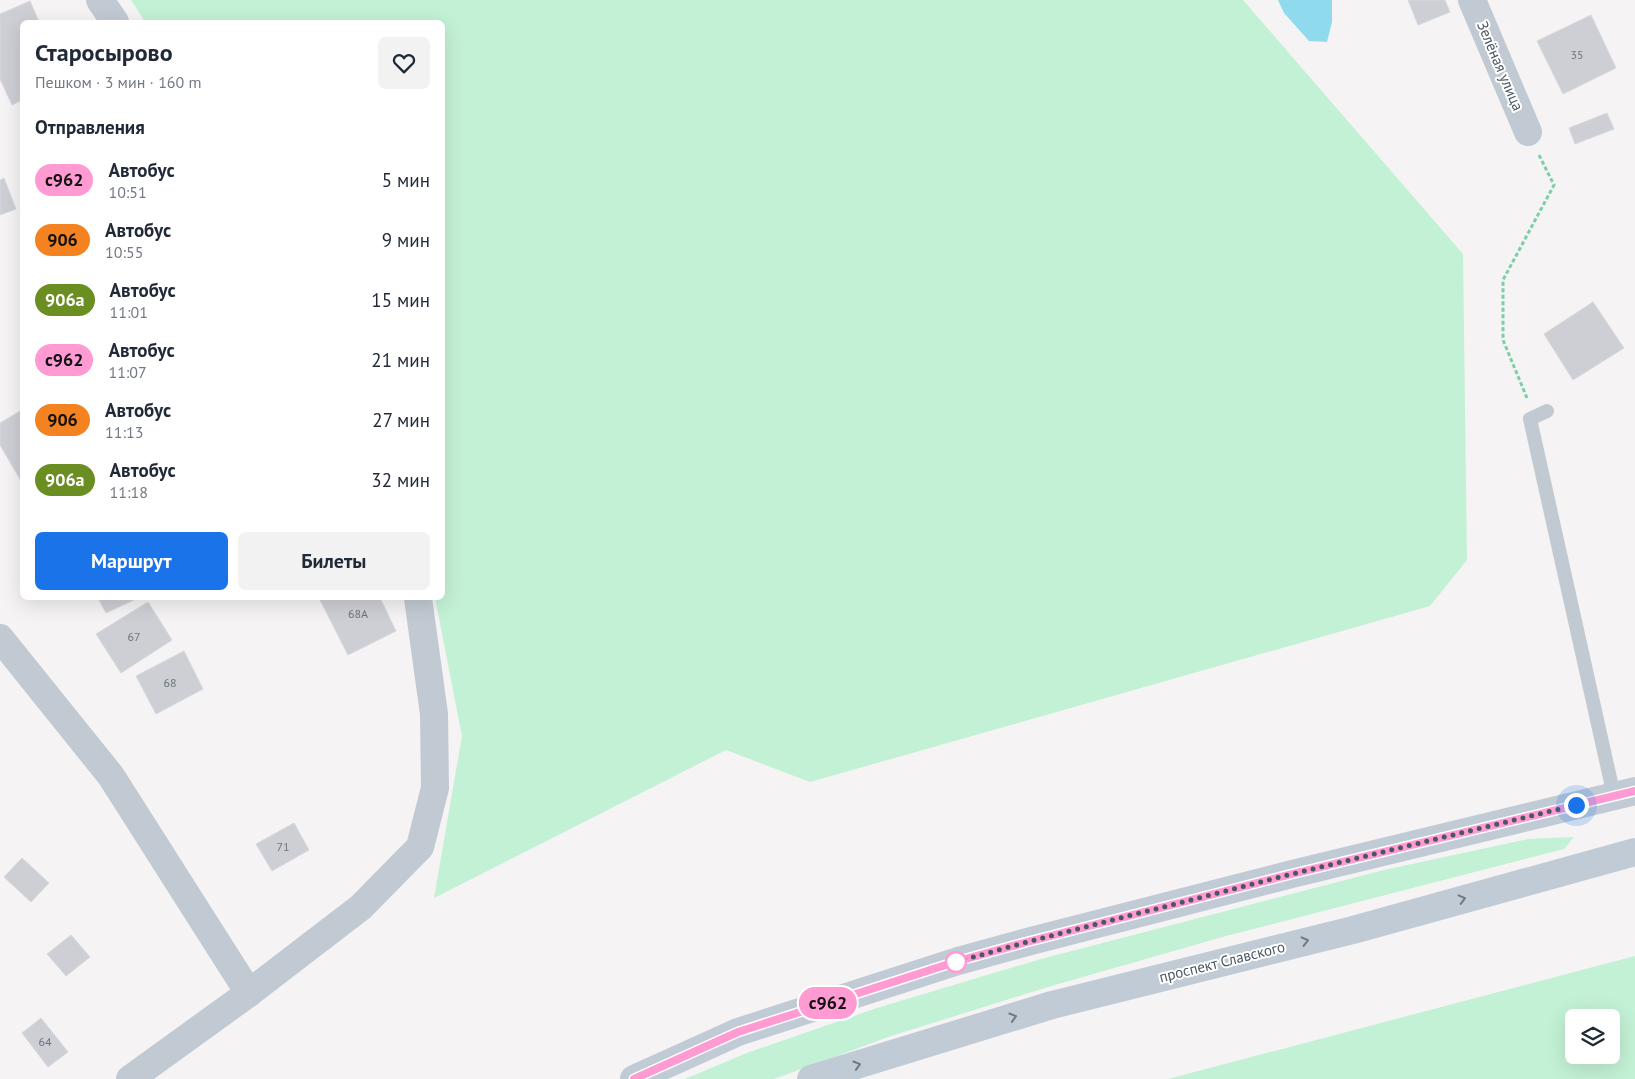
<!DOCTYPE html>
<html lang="ru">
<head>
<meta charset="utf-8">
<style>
  :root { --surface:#fff; --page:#f2f2f3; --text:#1f2937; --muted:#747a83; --accent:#1a73e8 }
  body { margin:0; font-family:"PT Sans",sans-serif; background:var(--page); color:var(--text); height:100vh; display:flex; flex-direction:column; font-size:19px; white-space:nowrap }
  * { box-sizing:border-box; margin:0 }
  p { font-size:16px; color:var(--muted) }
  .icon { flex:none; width:28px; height:28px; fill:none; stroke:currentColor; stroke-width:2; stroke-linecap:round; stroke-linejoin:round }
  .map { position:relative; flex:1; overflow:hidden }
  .sheet { position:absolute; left:20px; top:20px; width:425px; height:580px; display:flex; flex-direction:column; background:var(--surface); border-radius:8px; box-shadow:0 5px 20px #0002 }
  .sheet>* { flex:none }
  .badge { padding:0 10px; border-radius:16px; font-size:18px; line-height:32px }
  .tools { position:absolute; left:1565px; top:1009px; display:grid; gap:10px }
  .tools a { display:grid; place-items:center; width:55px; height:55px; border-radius:8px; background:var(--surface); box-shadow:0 5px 20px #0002; font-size:25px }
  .you { position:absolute; width:25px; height:25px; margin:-12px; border:4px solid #fff; border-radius:50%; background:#1a73e8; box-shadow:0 0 0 8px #1a73e833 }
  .map>.badge { position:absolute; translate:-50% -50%; box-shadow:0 0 0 2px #fff }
  h2 { padding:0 15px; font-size:19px; line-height:45px }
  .round { display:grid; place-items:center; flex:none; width:52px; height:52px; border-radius:8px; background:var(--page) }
  .head { display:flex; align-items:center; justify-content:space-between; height:85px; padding:0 15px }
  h1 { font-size:24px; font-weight:600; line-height:38px }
  .primary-button { display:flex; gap:10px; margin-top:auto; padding:10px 15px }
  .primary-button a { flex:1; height:58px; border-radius:8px; background:var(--accent); color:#fff; font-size:20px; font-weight:600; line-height:58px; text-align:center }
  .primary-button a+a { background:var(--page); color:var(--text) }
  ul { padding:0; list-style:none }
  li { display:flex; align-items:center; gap:15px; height:60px; padding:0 15px }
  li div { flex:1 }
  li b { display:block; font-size:19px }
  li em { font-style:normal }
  li .badge { min-width:55px; font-weight:700; text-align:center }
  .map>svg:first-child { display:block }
  .green { fill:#c3f1d5; fill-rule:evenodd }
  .water { fill:#90daee }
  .building { fill:#cdcfd5; stroke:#d7d9de }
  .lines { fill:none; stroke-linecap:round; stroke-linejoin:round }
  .path { stroke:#7ad0a6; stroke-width:3; stroke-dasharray:4 2.5; stroke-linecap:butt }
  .lane { stroke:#c1cad2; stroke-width:14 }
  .street { stroke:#c1cad2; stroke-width:28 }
  .secondary { stroke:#c1cbd6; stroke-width:28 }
  .oneway { stroke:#6e7984 }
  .line-casing { stroke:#fff; stroke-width:11 }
  .line { stroke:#ff9ad2; stroke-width:8 }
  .walk { stroke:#4a5661; stroke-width:5; stroke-dasharray:0 9 }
  .stop-dot { fill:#fff; stroke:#ff9ad2; stroke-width:2.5 }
  .labels { text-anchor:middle; stroke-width:4; stroke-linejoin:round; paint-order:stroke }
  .number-label { font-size:12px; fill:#6b747e }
  .street-label { font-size:15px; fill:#4a5661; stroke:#fff }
</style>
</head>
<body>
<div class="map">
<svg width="1635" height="1079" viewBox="0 0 1635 1079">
  <rect width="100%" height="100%" fill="#f5f3f3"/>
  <g class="green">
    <polygon points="131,0 1243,0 1463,254 1467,560 1430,606 810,782 726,750 434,898 462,736 435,598 442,598 442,22 145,22"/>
    <polygon points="1574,837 1564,849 1226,936 1048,987 891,1036 774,1079 685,1079 747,1053 877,1008 1041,959 1384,870 1528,839"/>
    <path d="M1635,956V1079H1168ZM1574,1018H1611V1055H1574Z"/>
  </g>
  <polygon class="water" points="1278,0 1332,0 1332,22 1327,42 1309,41 1284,13"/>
  <g class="building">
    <polygon points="1408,0 1445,0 1450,12 1418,25"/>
    <polygon points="30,1 39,22 22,22 22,100 12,105 0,79 0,14"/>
    <polygon points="1591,15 1616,68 1563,94 1537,41"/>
    <polygon points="1607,113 1614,129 1575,144 1569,128"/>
    <polygon points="4,178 16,209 0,215 0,180"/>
    <polygon points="1593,302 1624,348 1573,380 1544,334"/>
    <polygon points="22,410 22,480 21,481 0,445 0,423"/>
    <polygon points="98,598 138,598 106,613"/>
    <polygon points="319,598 380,598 396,631 348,655"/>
    <polygon points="148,602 172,640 121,673 96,634"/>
    <polygon points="184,651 203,689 156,714 136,676"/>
    <polygon points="294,823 309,850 272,871 256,844"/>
    <polygon points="22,858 49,883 31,902 4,877"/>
    <polygon points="71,935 90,957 66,976 47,954"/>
    <polygon points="41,1018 68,1052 48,1067 22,1033"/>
  </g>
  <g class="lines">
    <polyline class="path" points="1527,398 1503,340 1503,280 1554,185 1539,155"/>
    <polyline class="lane" points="1547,411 1530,419 1614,796"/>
    <g class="street">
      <polyline points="100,0 115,22"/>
      <polyline points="1472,0 1528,132"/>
      <polyline points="0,638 111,776 249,993 130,1079"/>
      <polyline points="249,993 361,907 420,847 435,788 434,714 418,598"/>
    </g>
    <g class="secondary">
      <polyline points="634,1079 738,1032 958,961 1027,942 1292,874 1635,791"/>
      <polyline points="811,1079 1052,1005 1353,930 1635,852"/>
    </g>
  </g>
  <defs><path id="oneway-chevron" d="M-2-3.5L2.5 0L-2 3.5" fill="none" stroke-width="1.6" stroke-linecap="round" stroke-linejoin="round" transform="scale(1.25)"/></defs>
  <g class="oneway">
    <use href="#oneway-chevron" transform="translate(1462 899) rotate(-15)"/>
    <use href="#oneway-chevron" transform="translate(1305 941) rotate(-14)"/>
    <use href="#oneway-chevron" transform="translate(1013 1017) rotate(-17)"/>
    <use href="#oneway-chevron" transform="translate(857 1065) rotate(-17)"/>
  </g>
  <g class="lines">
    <defs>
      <polyline id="line" points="634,1079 738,1032 958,961 1027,942 1292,874 1635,791"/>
    </defs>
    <use href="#line" class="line-casing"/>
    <use href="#line" class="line"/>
    <polyline class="walk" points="956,962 1027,942 1292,874 1576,805"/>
  </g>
  <circle class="stop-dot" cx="956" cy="962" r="10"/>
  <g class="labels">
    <g class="number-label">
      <text x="1577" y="59">35</text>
      <text x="358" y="618">68А</text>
      <text x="134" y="641">67</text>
      <text x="170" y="687">68</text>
      <text x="283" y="851">71</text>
      <text x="45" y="1046">64</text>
    </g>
    <g class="street-label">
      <text transform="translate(1500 66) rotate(67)" y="5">Зелёная улица</text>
      <text transform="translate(1222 962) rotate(-14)" y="5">проспект Славского</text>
    </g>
  </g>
</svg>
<div class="tools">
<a><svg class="icon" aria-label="layers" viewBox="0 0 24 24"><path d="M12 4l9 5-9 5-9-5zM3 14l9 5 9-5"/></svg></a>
</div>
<div class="you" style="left:1576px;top:805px"></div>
<b class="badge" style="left:828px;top:1003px;background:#ff9ad2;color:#111">с962</b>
<section class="sheet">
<div class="head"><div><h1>Старосырово</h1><p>Пешком · 3 мин · 160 m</p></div><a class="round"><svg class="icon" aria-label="heart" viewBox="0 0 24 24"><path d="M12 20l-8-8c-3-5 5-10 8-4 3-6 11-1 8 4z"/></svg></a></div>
<h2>Отправления</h2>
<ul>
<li><span class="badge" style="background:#ff9ad2;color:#111">с962</span><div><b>Автобус</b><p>10:51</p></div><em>5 мин</em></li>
<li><span class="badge" style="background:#f58220;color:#111">906</span><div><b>Автобус</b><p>10:55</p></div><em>9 мин</em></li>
<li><span class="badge" style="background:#6b8e23;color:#fff">906а</span><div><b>Автобус</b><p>11:01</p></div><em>15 мин</em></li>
<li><span class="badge" style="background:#ff9ad2;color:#111">с962</span><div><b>Автобус</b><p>11:07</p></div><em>21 мин</em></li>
<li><span class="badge" style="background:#f58220;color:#111">906</span><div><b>Автобус</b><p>11:13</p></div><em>27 мин</em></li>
<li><span class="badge" style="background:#6b8e23;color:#fff">906а</span><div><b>Автобус</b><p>11:18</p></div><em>32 мин</em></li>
</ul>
<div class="primary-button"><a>Маршрут</a><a>Билеты</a></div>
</section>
</div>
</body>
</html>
